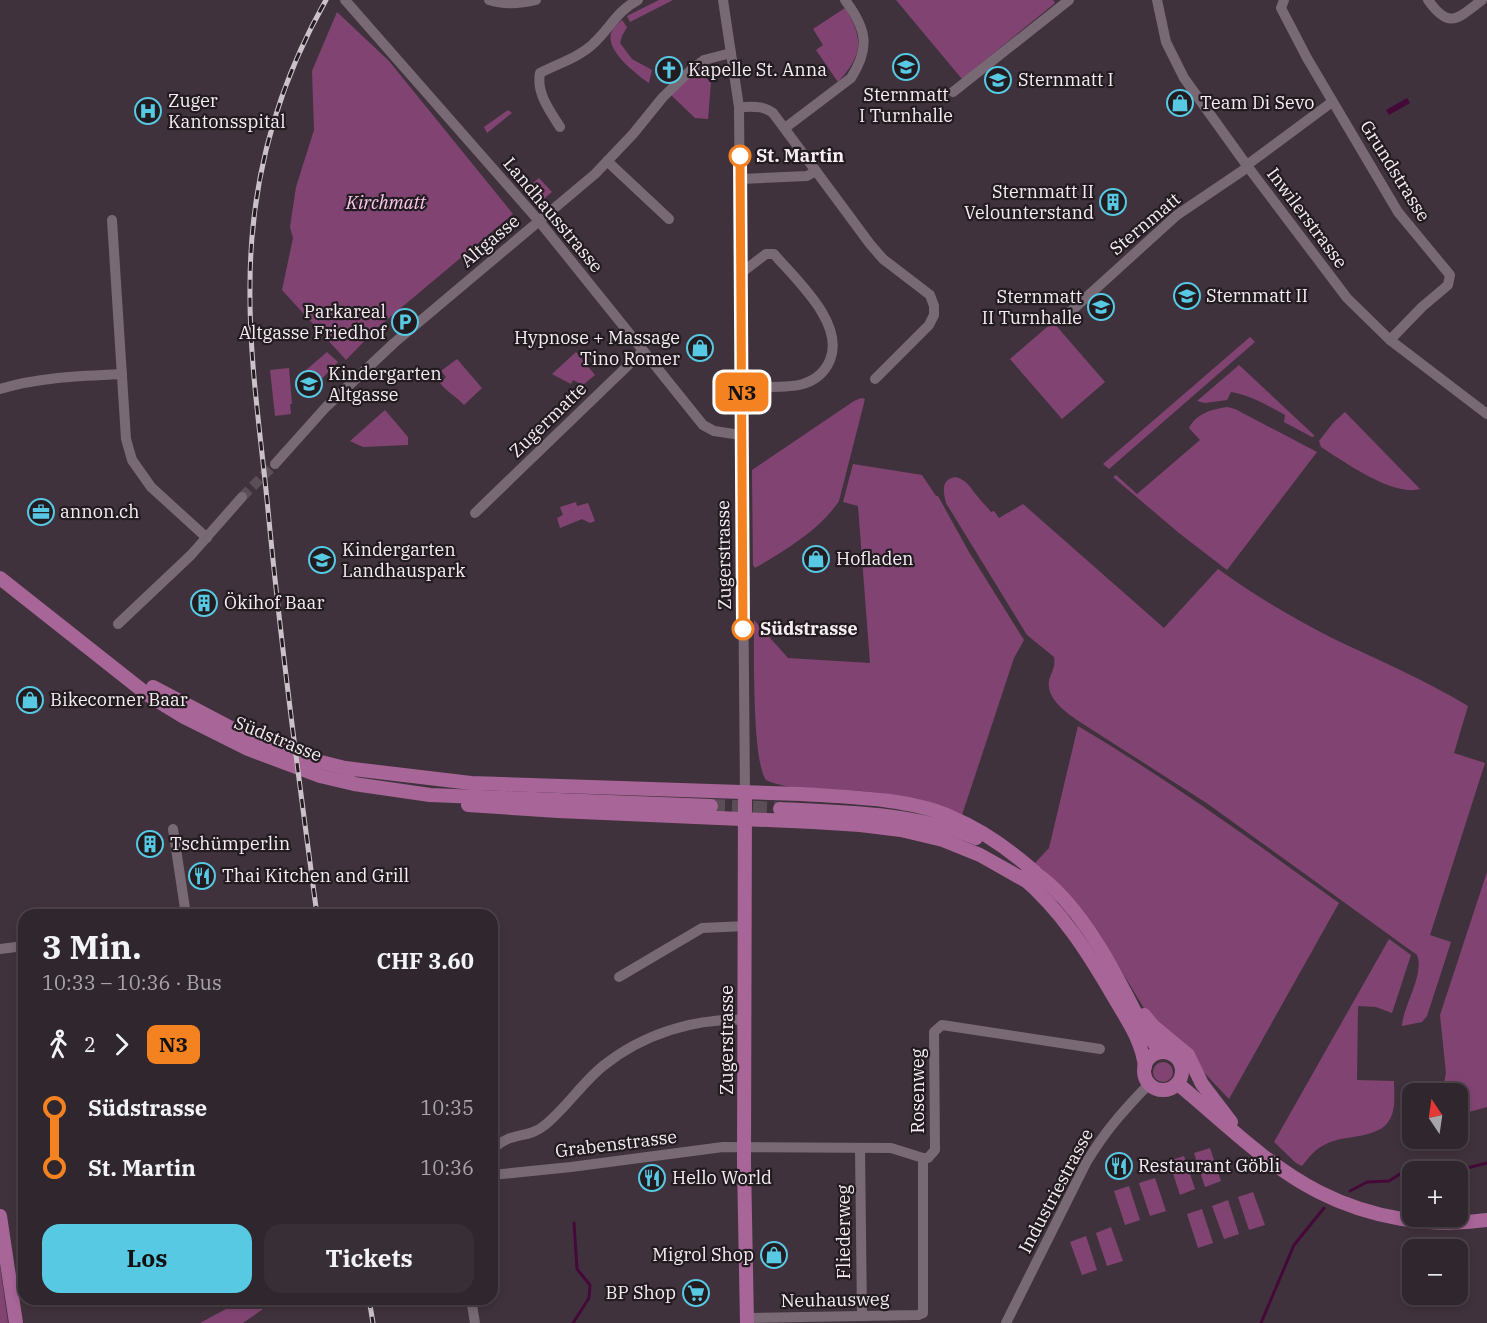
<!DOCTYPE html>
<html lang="de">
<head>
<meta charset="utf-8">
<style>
  :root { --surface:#30262d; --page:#382e35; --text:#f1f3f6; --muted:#a8a5aa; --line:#4b4349; --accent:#58c9e3 }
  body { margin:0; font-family:"IBM Plex Serif",serif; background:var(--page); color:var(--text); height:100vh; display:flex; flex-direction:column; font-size:22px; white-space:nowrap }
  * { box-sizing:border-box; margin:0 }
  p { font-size:20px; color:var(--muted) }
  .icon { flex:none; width:33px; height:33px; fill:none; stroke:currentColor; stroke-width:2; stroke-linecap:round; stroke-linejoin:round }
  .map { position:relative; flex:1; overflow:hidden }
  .drawer { position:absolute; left:18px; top:909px; width:480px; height:396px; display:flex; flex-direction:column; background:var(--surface); border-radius:18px; box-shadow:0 3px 9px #0003,0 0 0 2px var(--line) }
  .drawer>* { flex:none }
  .badge { padding:0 12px; border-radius:9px; font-size:21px; line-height:39px }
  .needle { width:39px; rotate:347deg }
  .fabs { position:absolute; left:1402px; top:1083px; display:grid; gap:12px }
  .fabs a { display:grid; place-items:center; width:66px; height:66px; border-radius:12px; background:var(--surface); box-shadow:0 3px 9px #0003,0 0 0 2px var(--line); font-size:30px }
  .map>.badge { position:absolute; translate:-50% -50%; box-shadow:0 0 0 3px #fff }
  .legs { display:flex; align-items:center; gap:9px; height:66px; padding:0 24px; font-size:20px }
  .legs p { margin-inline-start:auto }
  .overview { display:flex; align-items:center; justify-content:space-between; height:102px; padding:0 24px }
  h1 { font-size:33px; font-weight:700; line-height:45px }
  .action { display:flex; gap:12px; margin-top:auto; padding:12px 24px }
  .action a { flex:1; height:69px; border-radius:18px; background:var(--accent); color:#111; font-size:24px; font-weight:700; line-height:69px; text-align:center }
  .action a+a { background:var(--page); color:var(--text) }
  ul { padding:0 24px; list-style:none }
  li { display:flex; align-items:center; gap:21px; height:60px; font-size:22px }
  li i { display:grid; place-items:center; width:9px; height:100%; margin:0 8px; background:currentColor }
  li i::after { content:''; width:15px; height:15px; margin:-8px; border:4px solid; border-radius:50%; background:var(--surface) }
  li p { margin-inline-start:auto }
  li:first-child i { background:linear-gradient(#0000 50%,currentColor 0) }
  li:last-child i { background:linear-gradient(currentColor 50%,#0000 0) }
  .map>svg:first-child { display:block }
  .green { fill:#814472 }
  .water { fill:#440939 }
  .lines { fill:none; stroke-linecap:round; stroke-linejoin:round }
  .stream { stroke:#440939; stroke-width:3 }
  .minor-tunnel { stroke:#5b4e57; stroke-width:10; stroke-dasharray:10 5; stroke-linecap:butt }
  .major-tunnel { stroke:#5b4e57; stroke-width:14; stroke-dasharray:14 7; stroke-linecap:butt }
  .minor { stroke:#786974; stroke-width:10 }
  .major { stroke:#a86598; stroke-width:14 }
  .rail-casing { stroke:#cbc1c8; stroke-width:5 }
  .rail { stroke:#221c21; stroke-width:3; stroke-dasharray:9; stroke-linecap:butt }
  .line-1-casing { stroke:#fff; stroke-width:14 }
  .line-1 { stroke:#f58220; stroke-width:9 }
  .stop-1-dot { fill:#fff; stroke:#f58220; stroke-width:3 }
  .labels { text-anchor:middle; stroke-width:4.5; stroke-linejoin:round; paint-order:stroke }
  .poi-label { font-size:18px; fill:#f6edf3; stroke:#221c21; text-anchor:start }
  .stop-label { font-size:18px; font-weight:bold; fill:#f6edf3; stroke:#221c21; text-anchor:start }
  .street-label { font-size:18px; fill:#f6edf3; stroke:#221c21 }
  .park-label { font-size:18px; font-style:italic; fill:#fec7ee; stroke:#221c21 }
</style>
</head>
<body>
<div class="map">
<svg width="1487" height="1323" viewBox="0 0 1487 1323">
  <rect width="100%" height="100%" fill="#40323c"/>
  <g class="green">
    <polygon points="659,0 673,0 630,22 627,16"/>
    <polygon points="896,0 1053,0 1055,3 962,79"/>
    <path d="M845,8C864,39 863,55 838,82L816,50L823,45L813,29Z"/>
    <polygon points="337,12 389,61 513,214 377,328 346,360 282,290 293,238 290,227 296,187 314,130 312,71"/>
    <path d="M622,20L627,27L622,36L620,43L632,59L652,70L649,83C636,74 603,49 612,31C614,27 619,23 622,20Z"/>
    <polygon points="697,71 711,82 708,119 695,118 671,95"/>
    <polygon points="508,110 512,113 487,133 484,127"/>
    <polygon points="539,178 552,192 540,202 527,188"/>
    <polygon points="1053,322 1105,382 1062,419 1010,359"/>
    <polygon points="1250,337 1255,342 1109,469 1103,464"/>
    <polygon points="327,352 338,362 304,397 298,377"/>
    <polygon points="576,352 595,375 583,385 573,380 571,384 552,374"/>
    <path d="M457,359L482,388L464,405C456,396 448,393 440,383L446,377L441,371Z"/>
    <path d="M1239,365L1315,436L1312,437L1284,422L1285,415C1268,406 1251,395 1231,392L1227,400L1205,403L1197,401Z"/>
    <polygon points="289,368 292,404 290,404 291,414 275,416 270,370"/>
    <path d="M861,398L865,399L839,501C820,530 784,551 755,568L753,565L752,470L854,401Z"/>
    <path d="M1227,407L1235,409L1317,452L1227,570L1179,533L1113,477L1116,475L1137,494L1200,440L1189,428C1196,414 1212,409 1227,407Z"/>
    <polygon points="385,410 408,437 408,445 363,447 350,441"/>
    <path d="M1345,412L1420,489C1393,497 1343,461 1321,447L1319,441L1333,423Z"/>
    <path d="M853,464L922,475L936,496H938L969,552L1024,640L1014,658L962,815C926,800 887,792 848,790C821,788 790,791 766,780C752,761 754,649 754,620L788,658L870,663L858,506L843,502Z"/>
    <path d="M955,477C968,480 970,488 978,497C982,503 987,506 991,512L994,511L999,518L1023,504L1164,628L1218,569C1254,595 1292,618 1332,638C1378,660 1425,680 1468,706L1454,753L1485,763L1430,935L1451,942L1427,1016L1422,1022L1402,1026C1403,1006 1425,974 1417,955L1208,804L1080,722C1067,713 1046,699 1049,681C1051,672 1056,667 1054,657L1027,635L946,503C943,491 941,480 955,477Z"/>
    <polygon points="576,502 577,506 588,503 595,521 590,523 582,519 560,528 557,518 563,515 560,507"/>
    <path d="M1078,726C1169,780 1253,841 1339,903L1229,1099L1145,1010L1098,932L1061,887L1035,863L1049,848Z"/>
    <polygon points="1487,872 1487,1107 1458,1115 1458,1094 1442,1093 1446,1073 1440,1015"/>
    <path d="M1389,939L1411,955L1392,1013L1376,1007L1358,1006L1357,1080L1394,1081C1394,1092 1396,1109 1390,1119C1379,1140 1344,1134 1326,1144C1315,1149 1309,1157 1302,1166L1296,1163L1274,1142Z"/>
    <circle cx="1163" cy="1072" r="10"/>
    <polygon points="1210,1148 1221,1181 1205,1187 1194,1153"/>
    <polygon points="1184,1156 1195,1189 1180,1195 1169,1161"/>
    <polygon points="1155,1178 1166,1211 1150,1216 1139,1183"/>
    <polygon points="1129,1186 1140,1220 1125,1225 1114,1191"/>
    <polygon points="1253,1192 1265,1225 1249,1230 1238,1197"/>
    <polygon points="1228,1200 1239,1234 1224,1239 1212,1206"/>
    <polygon points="1202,1209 1213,1243 1198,1248 1187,1214"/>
    <polygon points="1111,1227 1123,1261 1107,1266 1096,1233"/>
    <polygon points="1086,1236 1097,1270 1082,1275 1070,1242"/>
    <polygon points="0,1266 8,1323 0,1323"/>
    <polygon points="226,1309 263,1309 243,1323 200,1323"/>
  </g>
  <polygon class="water" points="1407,98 1410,103 1389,115 1386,110"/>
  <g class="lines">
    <g class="stream">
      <polyline points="1452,1172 1487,1163"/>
      <polyline points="1350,1191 1367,1182 1389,1181 1403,1172 1413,1173"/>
      <polyline points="573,1323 589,1298 590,1285 577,1269 574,1223"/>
      <polyline points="1261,1323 1294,1245 1324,1208"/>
    </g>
    <polyline class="minor-tunnel" points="242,497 275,464"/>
    <polyline class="major-tunnel" points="711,806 780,809"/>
    <g class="minor">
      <polyline points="345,0 539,221 703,425 714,431 741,435"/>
      <path d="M489,0C505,5 520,4 536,0"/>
      <polyline points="723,0 739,107 745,793"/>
      <polyline points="1157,0 1166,42 1184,78 1248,167 1347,298 1390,340 1487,414"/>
      <polyline points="1284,0 1281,8 1307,58 1398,212 1450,275 1448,285 1422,307 1390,340"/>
      <path d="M1428,0C1449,30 1457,19 1482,0"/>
      <polyline points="953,92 1069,0"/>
      <path d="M739,107C752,107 763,105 773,113L870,244L883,259L930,295L934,306V315L929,325L875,379"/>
      <path d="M560,127C550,111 536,93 540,73C557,64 580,57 594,43C610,28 618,10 638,0"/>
      <path d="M785,128L851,78C871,47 866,28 845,0"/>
      <polyline points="607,161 669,219"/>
      <polyline points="1247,165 1332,102"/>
      <polyline points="741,179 807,176 816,171"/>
      <polyline points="112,220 126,439 132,460 151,487 207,538"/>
      <path d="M741,273L766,254H774C796,280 845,323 830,360C825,372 816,380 803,384C786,389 760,386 742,387"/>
      <polyline points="1069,313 1177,215 1248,167"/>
      <path d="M0,389C40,377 81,376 122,374"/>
      <polyline points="275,464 326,407 394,343 595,174 633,134 663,97 692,69 704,60 731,53"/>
      <polyline points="475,513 643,351"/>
      <polyline points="118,624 191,555 242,497"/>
      <polyline points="173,829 186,915"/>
      <polyline points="262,915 278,913"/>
      <polyline points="0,949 24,946"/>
      <polyline points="619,977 702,928 746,926"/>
      <polyline points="860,1148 862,1316"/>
      <path d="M492,1150C512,1130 527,1140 545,1125C566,1108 582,1083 603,1066C643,1034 694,1018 745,1020"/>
      <polyline points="923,1158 928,1158 935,1150 934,1032 942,1025 1100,1049"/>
      <polyline points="492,1175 571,1167 723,1147 891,1148 923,1158"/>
      <polyline points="471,1299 475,1323"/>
      <polyline points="747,1318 918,1315 923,1313 923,1158"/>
      <path d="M1006,1323L1086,1163C1105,1131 1123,1111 1149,1084"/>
    </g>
    <g class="major">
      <polyline points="0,578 148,695 184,717 248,749 320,776 354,784 430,795 711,806"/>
      <polyline points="153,687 250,738 317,761 353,770"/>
      <path d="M345,768L471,783L801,794C847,797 909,798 951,817C982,830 1010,850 1035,872"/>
      <polyline points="745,793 744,1163 747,1323"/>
      <polyline points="468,805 558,811 813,822 860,825 901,830 943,840 980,855 1028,882"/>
      <path d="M780,809C845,812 915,813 976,838"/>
      <path d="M1029,869C1069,893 1102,948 1123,989C1135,1010 1144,1036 1163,1052"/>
      <path d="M1022,877C1062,911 1089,954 1115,999C1128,1021 1142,1041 1145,1067"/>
      <polyline points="1144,1015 1153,1026 1188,1055 1202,1084 1231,1122"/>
      <circle cx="1163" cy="1071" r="19"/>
      <path d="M1178,1084C1223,1121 1266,1165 1319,1192C1370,1218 1430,1228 1487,1220"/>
      <polyline points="0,1216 16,1323"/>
    </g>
    <defs>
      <g id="rail">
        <path d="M317,915C299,780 281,646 268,510C261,436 249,361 250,286C250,185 276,88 326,0"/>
        <polyline points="369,1299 373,1323"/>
      </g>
    </defs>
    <use href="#rail" class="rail-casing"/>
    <use href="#rail" class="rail"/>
  </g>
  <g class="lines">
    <defs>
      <polyline id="line-1" points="740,156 743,629"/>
    </defs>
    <use href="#line-1" class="line-1-casing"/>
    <use href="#line-1" class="line-1"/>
  </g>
  <defs>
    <symbol id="school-ring" viewBox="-11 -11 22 22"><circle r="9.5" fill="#221c21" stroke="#58c9e3" stroke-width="1.5"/><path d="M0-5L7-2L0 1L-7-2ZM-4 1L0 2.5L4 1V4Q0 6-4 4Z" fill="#58c9e3"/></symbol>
    <symbol id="church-ring" viewBox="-11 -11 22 22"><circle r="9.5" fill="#221c21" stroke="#58c9e3" stroke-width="1.5"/><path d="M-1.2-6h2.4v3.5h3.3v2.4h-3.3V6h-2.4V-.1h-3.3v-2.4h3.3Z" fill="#58c9e3"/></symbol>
    <symbol id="shop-ring" viewBox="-11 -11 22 22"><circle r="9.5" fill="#221c21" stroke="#58c9e3" stroke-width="1.5"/><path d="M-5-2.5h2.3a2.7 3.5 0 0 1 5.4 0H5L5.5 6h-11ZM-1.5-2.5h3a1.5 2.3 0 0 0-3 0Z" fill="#58c9e3"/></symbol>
    <symbol id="hospital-ring" viewBox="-11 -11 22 22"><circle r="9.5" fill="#221c21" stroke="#58c9e3" stroke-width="1.5"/><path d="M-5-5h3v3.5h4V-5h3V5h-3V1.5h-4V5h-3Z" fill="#58c9e3"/></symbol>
    <symbol id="building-ring" viewBox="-11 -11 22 22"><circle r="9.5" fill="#221c21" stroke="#58c9e3" stroke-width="1.5"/><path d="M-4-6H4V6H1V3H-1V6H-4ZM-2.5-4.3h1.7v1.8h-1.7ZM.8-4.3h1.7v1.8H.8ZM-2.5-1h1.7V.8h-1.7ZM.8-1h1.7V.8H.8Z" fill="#58c9e3"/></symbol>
    <symbol id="parking-ring" viewBox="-11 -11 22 22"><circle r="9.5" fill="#221c21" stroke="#58c9e3" stroke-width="1.5"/><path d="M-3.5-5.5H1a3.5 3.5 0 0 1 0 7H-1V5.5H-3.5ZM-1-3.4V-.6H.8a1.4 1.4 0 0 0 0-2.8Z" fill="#58c9e3"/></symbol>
    <symbol id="office-ring" viewBox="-11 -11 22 22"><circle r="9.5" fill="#221c21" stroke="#58c9e3" stroke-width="1.5"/><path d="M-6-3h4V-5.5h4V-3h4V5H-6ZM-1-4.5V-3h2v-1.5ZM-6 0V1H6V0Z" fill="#58c9e3"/></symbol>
    <symbol id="restaurant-ring" viewBox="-11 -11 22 22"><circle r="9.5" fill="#221c21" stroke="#58c9e3" stroke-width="1.5"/><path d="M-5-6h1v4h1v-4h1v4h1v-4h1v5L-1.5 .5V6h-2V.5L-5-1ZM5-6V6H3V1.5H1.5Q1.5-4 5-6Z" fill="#58c9e3"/></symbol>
    <symbol id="supermarket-ring" viewBox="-11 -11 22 22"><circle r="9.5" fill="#221c21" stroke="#58c9e3" stroke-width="1.5"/><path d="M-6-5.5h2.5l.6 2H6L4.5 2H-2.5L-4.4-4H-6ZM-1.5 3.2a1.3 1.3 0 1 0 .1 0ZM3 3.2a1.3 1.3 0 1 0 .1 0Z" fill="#58c9e3"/></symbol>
  </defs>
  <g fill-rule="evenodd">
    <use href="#school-ring" x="891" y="52" width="30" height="30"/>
    <use href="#church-ring" x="654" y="55" width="30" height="30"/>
    <use href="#school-ring" x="983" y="65" width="30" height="30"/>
    <use href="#shop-ring" x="1165" y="88" width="30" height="30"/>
    <use href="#hospital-ring" x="133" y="96" width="30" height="30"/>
    <use href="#building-ring" x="1098" y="187" width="30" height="30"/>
    <use href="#school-ring" x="1172" y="281" width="30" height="30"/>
    <use href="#school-ring" x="1086" y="292" width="30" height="30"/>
    <use href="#parking-ring" x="390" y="307" width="30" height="30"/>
    <use href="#shop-ring" x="685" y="333" width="30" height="30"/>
    <use href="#school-ring" x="294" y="369" width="30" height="30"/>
    <use href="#office-ring" x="26" y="497" width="30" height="30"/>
    <use href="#shop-ring" x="801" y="544" width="30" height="30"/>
    <use href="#school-ring" x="307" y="545" width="30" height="30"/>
    <use href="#building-ring" x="189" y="588" width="30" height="30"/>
    <use href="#shop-ring" x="15" y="685" width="30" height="30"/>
    <use href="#building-ring" x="135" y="829" width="30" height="30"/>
    <use href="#restaurant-ring" x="187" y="861" width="30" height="30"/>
    <use href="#restaurant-ring" x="1104" y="1151" width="30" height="30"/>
    <use href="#restaurant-ring" x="637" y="1163" width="30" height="30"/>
    <use href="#shop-ring" x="759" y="1240" width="30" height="30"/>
    <use href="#supermarket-ring" x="681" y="1278" width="30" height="30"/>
  </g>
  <g class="stop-1-dot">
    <circle cx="740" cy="156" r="10"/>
    <circle cx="743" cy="629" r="10"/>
  </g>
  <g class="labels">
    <g class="poi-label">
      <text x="688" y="76">Kapelle St. Anna</text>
      <text x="1018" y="86">Sternmatt I</text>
      <text x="906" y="101" text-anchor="middle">Sternmatt<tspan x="906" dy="21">I Turnhalle</tspan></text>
      <text x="168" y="107">Zuger<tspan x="168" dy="21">Kantonsspital</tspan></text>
      <text x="1200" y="109">Team Di Sevo</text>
      <text x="1094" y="198" text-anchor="end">Sternmatt II<tspan x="1094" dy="21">Velounterstand</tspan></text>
      <text x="1206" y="302">Sternmatt II</text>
      <text x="1082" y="303" text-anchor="end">Sternmatt<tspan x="1082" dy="21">II Turnhalle</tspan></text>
      <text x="386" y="318" text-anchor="end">Parkareal<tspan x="386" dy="21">Altgasse Friedhof</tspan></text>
      <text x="680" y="344" text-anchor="end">Hypnose + Massage<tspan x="680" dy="21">Tino Romer</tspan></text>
      <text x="328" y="380">Kindergarten<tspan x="328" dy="21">Altgasse</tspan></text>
      <text x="60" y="518">annon.ch</text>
      <text x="342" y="556">Kindergarten<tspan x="342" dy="21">Landhauspark</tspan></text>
      <text x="836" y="565">Hofladen</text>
      <text x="224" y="609">Ökihof Baar</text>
      <text x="50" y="706">Bikecorner Baar</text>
      <text x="170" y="850">Tschümperlin</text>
      <text x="222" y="882">Thai Kitchen and Grill</text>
      <text x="1138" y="1172">Restaurant Göbli</text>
      <text x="672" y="1184">Hello World</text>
      <text x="754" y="1261" text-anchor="end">Migrol Shop</text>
      <text x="676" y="1299" text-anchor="end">BP Shop</text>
    </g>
    <g class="stop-label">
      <text x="756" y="162">St. Martin</text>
      <text x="760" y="635">Südstrasse</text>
    </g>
    <g class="street-label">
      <text transform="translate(1395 171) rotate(58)" y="6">Grundstrasse</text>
      <text transform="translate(553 215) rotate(50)" y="6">Landhausstrasse</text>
      <text transform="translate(1307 218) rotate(53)" y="6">Inwilerstrasse</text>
      <text transform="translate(1145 224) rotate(-40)" y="6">Sternmatt</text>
      <text transform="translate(490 241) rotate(-40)" y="6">Altgasse</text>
      <text transform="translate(548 420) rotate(-44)" y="6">Zugermatte</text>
      <text transform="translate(724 555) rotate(-91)" y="6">Zugerstrasse</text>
      <text transform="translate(278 739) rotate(22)" y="6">Südstrasse</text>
      <text transform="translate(727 1040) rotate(-90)" y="6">Zugerstrasse</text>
      <text transform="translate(918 1091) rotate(-90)" y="6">Rosenweg</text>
      <text transform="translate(616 1144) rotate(-7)" y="6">Grabenstrasse</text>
      <text transform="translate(1056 1191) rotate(-62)" y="6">Industriestrasse</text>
      <text transform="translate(844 1232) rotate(-90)" y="6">Fliederweg</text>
      <text transform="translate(835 1300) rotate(-1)" y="6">Neuhausweg</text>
    </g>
    <g class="park-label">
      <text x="386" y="209">Kirchmatt</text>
    </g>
  </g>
</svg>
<div class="fabs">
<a><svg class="needle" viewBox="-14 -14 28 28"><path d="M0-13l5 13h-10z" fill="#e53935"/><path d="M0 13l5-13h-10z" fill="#a8a5aa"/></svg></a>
<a>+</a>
<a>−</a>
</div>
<b class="badge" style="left:742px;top:392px;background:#f58220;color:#111">N3</b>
<section class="drawer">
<div class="overview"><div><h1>3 Min.</h1><p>10:33 – 10:36 · Bus</p></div><b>CHF 3.60</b></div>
<div class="legs"><svg class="icon" aria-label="walk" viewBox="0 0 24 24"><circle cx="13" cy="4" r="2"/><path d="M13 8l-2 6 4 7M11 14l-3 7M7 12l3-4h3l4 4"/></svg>2<svg class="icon" aria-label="forward" viewBox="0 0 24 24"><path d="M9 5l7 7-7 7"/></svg><b class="badge" style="background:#f58220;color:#111">N3</b></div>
<ul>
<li><i style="color:#f58220"></i><b>Südstrasse</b><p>10:35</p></li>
<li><i style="color:#f58220"></i><b>St. Martin</b><p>10:36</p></li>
</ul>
<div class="action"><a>Los</a><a>Tickets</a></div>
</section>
</div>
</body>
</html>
